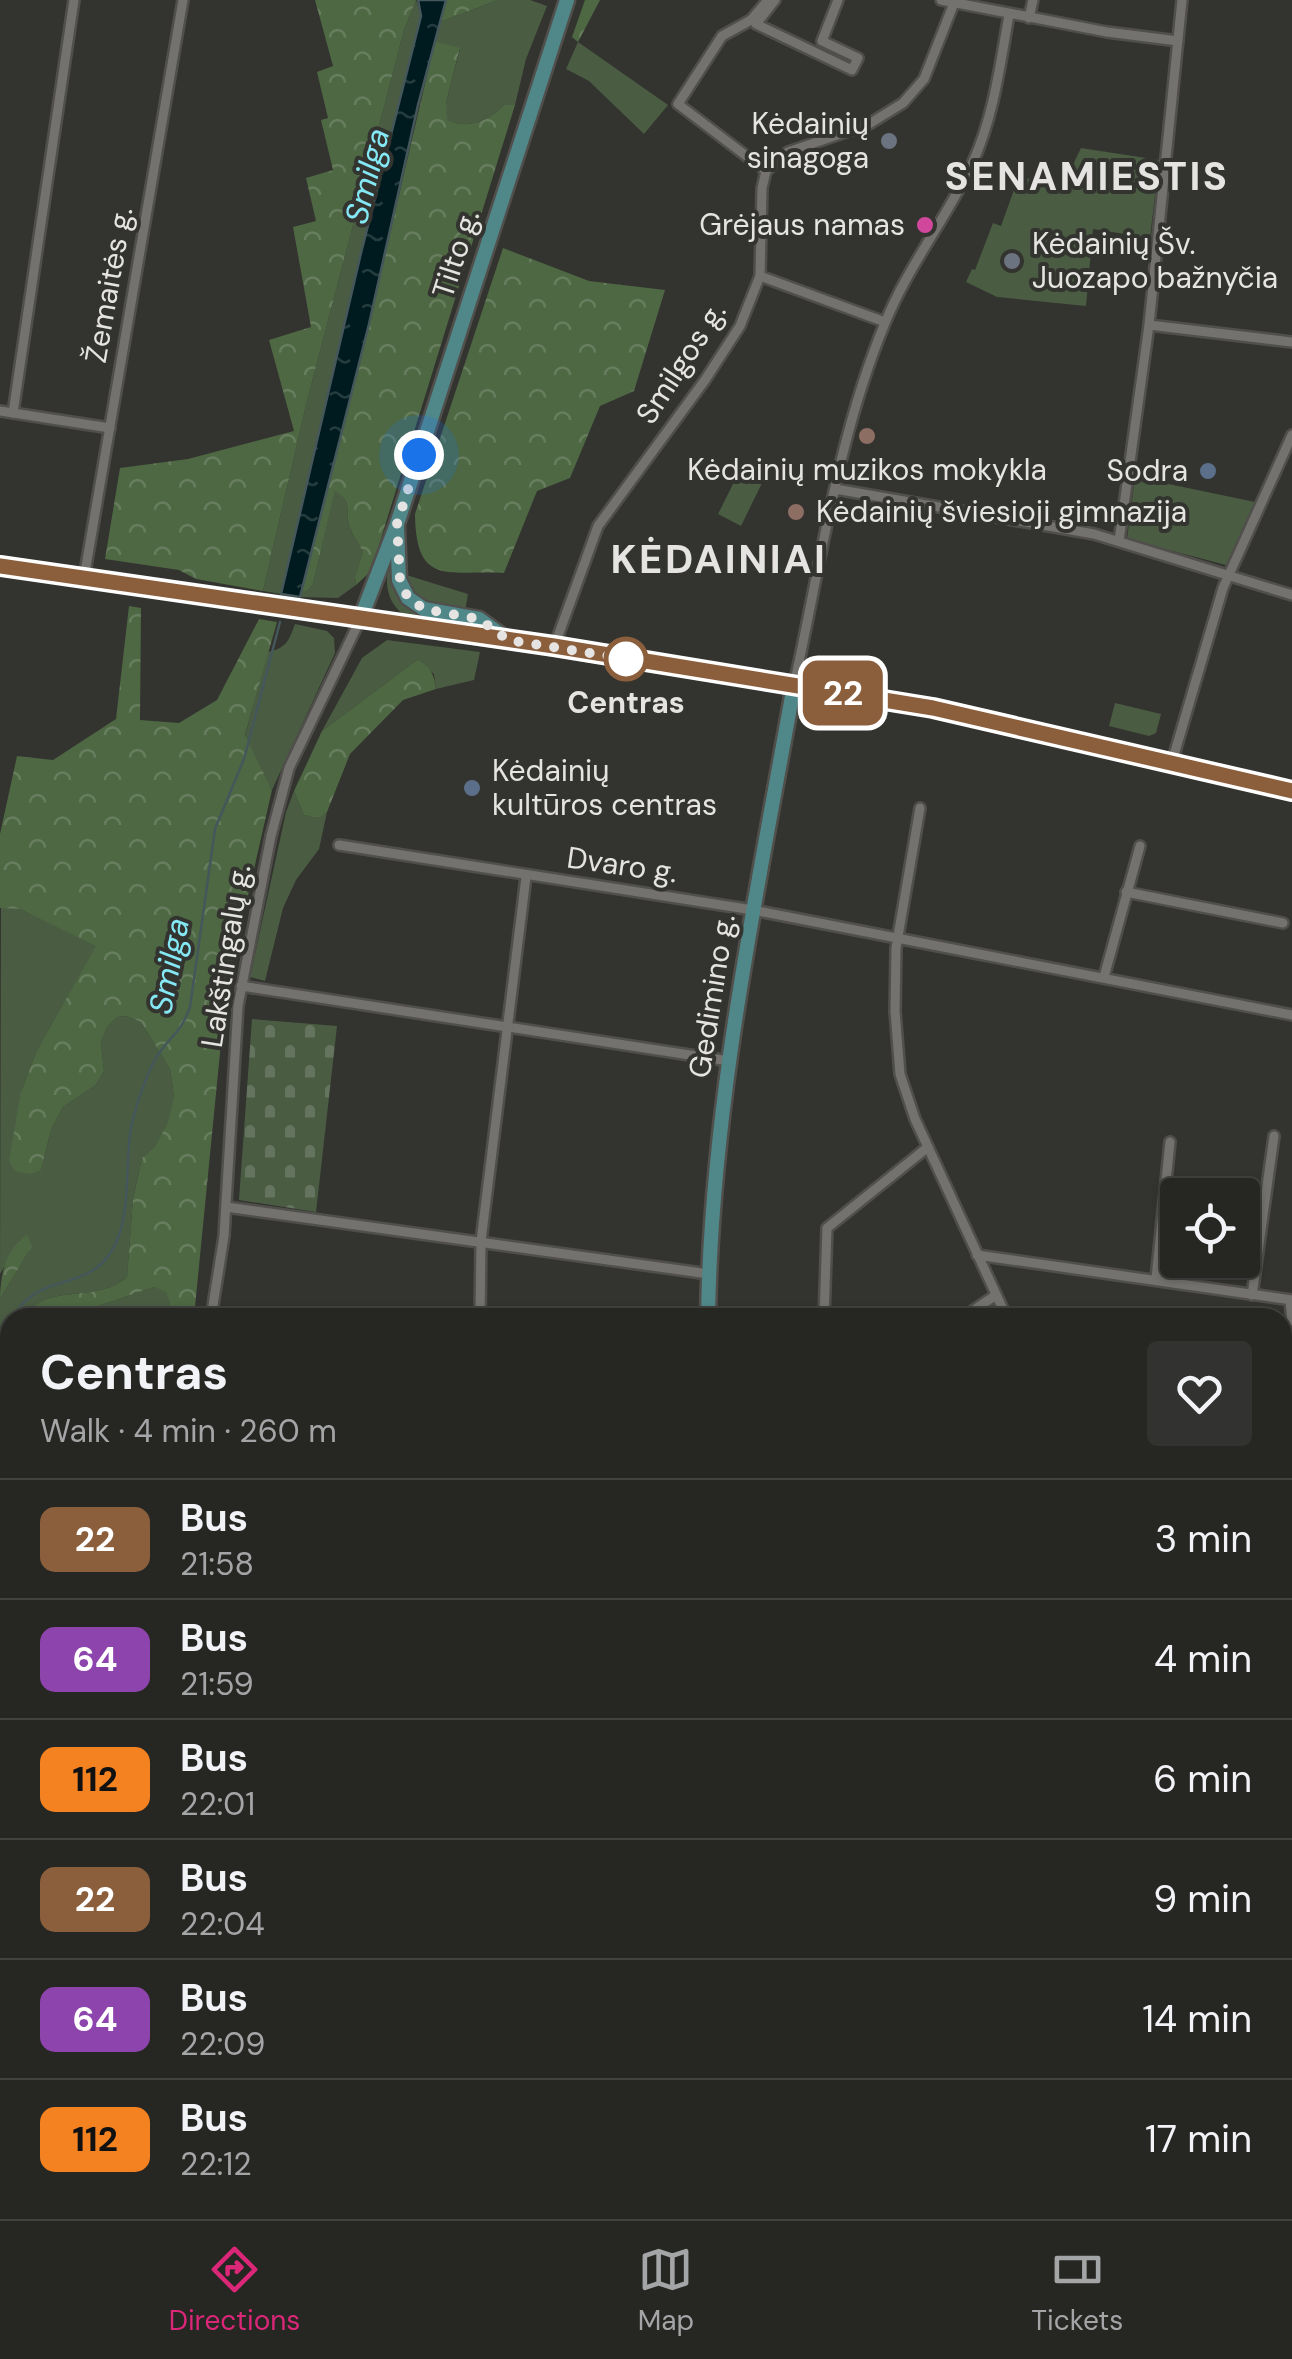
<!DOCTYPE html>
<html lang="en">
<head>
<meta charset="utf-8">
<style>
  :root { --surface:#262623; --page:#323230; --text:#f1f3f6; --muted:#a4a5a6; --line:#424341; --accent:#db2777 }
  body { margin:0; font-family:"DM Sans",sans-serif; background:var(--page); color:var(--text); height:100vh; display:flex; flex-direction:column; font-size:38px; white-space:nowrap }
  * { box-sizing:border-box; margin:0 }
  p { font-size:32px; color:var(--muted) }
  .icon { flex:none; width:55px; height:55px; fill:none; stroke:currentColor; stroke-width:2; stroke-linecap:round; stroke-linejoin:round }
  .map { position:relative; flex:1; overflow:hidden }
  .side { position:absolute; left:0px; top:1308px; width:1292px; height:912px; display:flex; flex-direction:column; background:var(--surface); border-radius:30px 30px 0 0; box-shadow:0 2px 8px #0004,0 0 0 2px var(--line) }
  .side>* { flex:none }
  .badge { padding:0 20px; border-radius:15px; font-size:35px; line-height:65px }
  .fabs { position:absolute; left:1160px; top:1178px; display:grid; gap:20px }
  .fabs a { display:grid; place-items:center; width:100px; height:100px; border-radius:10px; background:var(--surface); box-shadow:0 2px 8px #0004,0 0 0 2px var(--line); font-size:50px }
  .you { position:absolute; width:50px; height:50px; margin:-25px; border:8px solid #fff; border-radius:50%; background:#1a73e8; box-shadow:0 0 0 15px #1a73e833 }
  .map>.badge { position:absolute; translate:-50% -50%; box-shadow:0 0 0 5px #fff }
  .round { display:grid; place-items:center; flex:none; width:105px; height:105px; border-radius:10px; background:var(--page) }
  .overview { display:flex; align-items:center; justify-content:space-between; height:170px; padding:0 40px }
  h1 { font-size:48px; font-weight:700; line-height:75px }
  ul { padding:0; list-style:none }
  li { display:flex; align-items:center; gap:30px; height:120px; padding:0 40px; border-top:2px solid var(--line) }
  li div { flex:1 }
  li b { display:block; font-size:38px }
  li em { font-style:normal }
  li .badge { min-width:110px; font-weight:700; text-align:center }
  .dock { display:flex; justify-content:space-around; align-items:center; height:140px; border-top:2px solid var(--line); background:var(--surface); font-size:28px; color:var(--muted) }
  .dock a { display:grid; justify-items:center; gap:5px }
  .dock .active { color:var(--accent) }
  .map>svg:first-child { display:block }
  .green { fill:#4a5d43 }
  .forest { fill:url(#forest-crowns) }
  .cemetery { fill:url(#cemetery-stones) }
  .water { fill:url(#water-ripples); stroke:#45575a; stroke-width:2.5 }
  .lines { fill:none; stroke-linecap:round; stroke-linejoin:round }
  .stream { stroke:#45575a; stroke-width:2.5 }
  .street-casing { stroke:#504f4c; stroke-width:14 }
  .secondary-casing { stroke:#504f4c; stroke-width:19 }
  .primary-casing { stroke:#504f4c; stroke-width:20 }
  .street { stroke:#73726e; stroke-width:9 }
  .secondary { stroke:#50888a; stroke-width:14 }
  .primary { stroke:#2e9da5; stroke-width:15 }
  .line-casing { stroke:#fff; stroke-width:22 }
  .line { stroke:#8b5e3c; stroke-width:15 }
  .walk { stroke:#e5e4e2; stroke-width:10; stroke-dasharray:0 18 }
  .worship-dot { fill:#6b7280; stroke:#33332f; stroke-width:4 }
  .hotel-dot { fill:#d1479c; stroke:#33332f; stroke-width:4 }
  .education-dot { fill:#8d6e63; stroke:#33332f; stroke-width:4 }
  .service-dot { fill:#5c6f8a; stroke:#33332f; stroke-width:4 }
  .stop-dot { fill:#fff; stroke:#8b5e3c; stroke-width:5 }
  .labels { text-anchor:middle; stroke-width:8; stroke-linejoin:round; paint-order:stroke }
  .poi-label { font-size:30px; fill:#e5e4e2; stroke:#33332f; text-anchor:end }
  .street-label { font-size:30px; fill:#e5e4e2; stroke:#33332f }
  .stop-label { font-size:30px; font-weight:bold; fill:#e5e4e2; stroke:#33332f }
  .water-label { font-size:32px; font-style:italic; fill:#85e8f5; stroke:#33332f }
  .district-label { font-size:40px; font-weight:bold; letter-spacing:2.5px; fill:#e5e4e2; stroke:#33332f }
</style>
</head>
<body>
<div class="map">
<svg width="1292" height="2219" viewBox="0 0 1292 2219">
  <defs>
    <pattern id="forest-crowns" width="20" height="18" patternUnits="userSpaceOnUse" patternTransform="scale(2.5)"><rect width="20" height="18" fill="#4e6843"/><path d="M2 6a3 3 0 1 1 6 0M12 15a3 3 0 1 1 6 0" fill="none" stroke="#677d5e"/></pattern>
    <pattern id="cemetery-stones" width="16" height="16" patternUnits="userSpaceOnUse" patternTransform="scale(2.5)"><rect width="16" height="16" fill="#4a5d43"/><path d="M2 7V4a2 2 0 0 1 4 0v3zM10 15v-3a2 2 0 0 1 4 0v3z" fill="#64745e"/></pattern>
    <pattern id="water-ripples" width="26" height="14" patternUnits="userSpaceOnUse" patternTransform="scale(2.5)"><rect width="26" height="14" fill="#001b1f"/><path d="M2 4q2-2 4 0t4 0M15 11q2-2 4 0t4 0" fill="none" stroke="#253c3f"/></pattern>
  </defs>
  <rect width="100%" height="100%" fill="#33332f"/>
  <g class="green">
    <polygon points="416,0 421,16 361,253 281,594 263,591 307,401 404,30"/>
    <path d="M498,0H530L547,6L526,59L515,105H504C489,121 468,130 446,120V103L460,49L435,41L440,22Z"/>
    <polygon points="578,42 668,105 644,134 589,81 566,69"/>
    <polygon points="1081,148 1159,160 1150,238 1093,229 1086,306 997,297 966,282 972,269 975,270 993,223 1001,226 1019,176 1062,187"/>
    <polygon points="739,472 762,483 741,526 718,514"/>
    <polygon points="1135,477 1255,502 1226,565 1127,539"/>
    <path d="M335,490C354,501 344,512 350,528C353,536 359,544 363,552L355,576L356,585L338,598L300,597L301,591H307L313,584Z"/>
    <path d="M393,566L403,574L468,594L464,618L492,632L413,621C392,609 384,593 388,570Z"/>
    <path d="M295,624L327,631L334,638L335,653L272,790L245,736L268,652C286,648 289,641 295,624Z"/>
    <polygon points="387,640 480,652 474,680 436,689 434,674 417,660 322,731 362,658"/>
    <polygon points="1115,703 1161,714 1156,733 1149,736 1109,726"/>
    <polygon points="294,791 304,815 318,818 327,812 319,849 296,880 283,908 265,981 250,977 286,812"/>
    <path d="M1,907L20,909L97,945L37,1050L21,1092L41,1170L51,1130L63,1107L96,1085L104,1071L101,1042L107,1027L117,1017L126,1016L141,1022L170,1069L174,1096L169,1123L155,1146L142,1158L133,1199L127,1277C94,1305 50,1281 23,1317L10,1318V1433L0,1459V1299L32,1246L20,1240L0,1274Z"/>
    <polygon points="154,1287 166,1291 170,1304 168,1317 76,1318 87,1310"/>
    <polygon points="0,1788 10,1799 10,2009 0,2018"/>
  </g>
  <g class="forest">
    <polygon points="315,0 416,0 404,30 307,401 263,591 196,579 179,570 105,559 120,468 188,459 294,431 269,340 311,327 293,227 316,221 306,178 333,170 321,120 328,118 317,72 333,66"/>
    <polygon points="446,0 498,0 440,22"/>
    <polygon points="585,0 600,0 578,42 572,37"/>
    <path d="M435,41L460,48L446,103L447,120C468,130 489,121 504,105H515L371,571L356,585L355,576L363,552C359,544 353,536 350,528C344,512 354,501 335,491L313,584L307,591H301L369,324Z"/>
    <path d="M503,248L589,281L665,290L634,391L600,406L570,478L537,491L504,573C448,570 416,587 415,514Z"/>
    <path d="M129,606L141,608L140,720L179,723L217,700L259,619L277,622L245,735L272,790L226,992L194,1317H168L170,1304L166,1292L154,1287L87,1310L76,1317H23C50,1281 94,1305 127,1277L133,1199L142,1158L155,1146L168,1123L174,1096L170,1069L141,1022L126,1016L117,1017L107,1027L101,1042L104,1071L96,1085L63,1107L51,1130L41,1170L30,1174L15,1171L9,1161L21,1092L37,1050L96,946L20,909L0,908V834L17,756L53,760L116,719Z"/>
    <path d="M417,660C431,667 434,674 436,689L403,700L350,754L327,812L319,818L304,815L294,791L322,731Z"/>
    <path d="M27,1235L32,1246L0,1299C0,1275 6,1248 27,1235Z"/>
    <polygon points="10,1433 10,1799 0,1788 0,1459"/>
    <polygon points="10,2009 10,2210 241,2210 240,2219 0,2219 0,2018"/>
    <rect x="339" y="2210" width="247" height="9"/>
  </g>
  <polygon class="cemetery" points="252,1019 337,1026 316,1212 239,1200"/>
  <polygon class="water" points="418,0 446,0 418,105 369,324 300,597 281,594 361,253 421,16"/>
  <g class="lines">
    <g class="stream">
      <path d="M12,1318C40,1270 85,1293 111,1252C134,1215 123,1164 132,1123C137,1103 146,1076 156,1058C168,1038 182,1032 190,1007L215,829L244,759L280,622"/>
      <polyline points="10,1321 4,1350 10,1371"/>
      <polyline points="0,1438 10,1420"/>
      <polyline points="0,1802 10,1810"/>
      <polyline points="0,2213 10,2201"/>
    </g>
    <defs>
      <g id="street">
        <polyline points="775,0 756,24 852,70 858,58 822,41 838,0"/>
        <polyline points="941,0 1107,32 1178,41"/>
        <polyline points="1029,18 1033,0"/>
        <polyline points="766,171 678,104 722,36 751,20 768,0"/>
        <polyline points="760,276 885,322"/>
        <polyline points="1149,325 1292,342"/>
        <polyline points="0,411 110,428"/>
        <polyline points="13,413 74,0"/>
        <polyline points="835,489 1094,534 1292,595"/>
        <polyline points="1119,541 1149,325 1182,0"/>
        <polyline points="84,578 183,0"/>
        <polyline points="554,647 598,526 705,380 740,326 760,276 762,188 766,171 788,152 869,124 903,103 924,79 954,3"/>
        <path d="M794,685C821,564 837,438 885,323C908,266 947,218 973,162C994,115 1000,65 1009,15"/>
        <polyline points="1172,762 1223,588 1292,435"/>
        <polyline points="920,808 896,948 895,1011 900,1074 915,1119 1007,1318"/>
        <polyline points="339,845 753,910 1292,1015"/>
        <polyline points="1126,892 1283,923"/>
        <polyline points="1104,977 1140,846"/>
        <polyline points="241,986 729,1061"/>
        <polyline points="226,1207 709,1274"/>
        <polyline points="977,1255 1292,1300"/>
        <polyline points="1156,1279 1170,1142"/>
        <polyline points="1252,1295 1274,1136"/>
        <polyline points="1290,1300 1292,1321"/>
        <polyline points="211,1318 224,1236 238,1006 271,836 289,768 360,620"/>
        <polyline points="480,1318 481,1241 526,877"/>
        <polyline points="824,1318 827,1228 928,1147"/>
        <polyline points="962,1318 996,1295"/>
        <polyline points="1282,1805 1292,1801"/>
        <polyline points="1282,1833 1292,1849"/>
        <polyline points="1282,2023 1292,2024"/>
        <polyline points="475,2219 476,2210"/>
        <polyline points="950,2219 950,2210"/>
        <polyline points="1220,2219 1221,2210"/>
      </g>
      <g id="secondary">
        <polyline points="397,527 399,580 408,598 424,609 479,619 508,640"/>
        <polyline points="360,620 397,524 567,0"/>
        <path d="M708,1318C711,1104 757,894 794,685"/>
        <polyline points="709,2210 709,2219"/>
      </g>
      <polyline id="primary" points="0,566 554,647 933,708 1292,791"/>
    </defs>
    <use href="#street" class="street-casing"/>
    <use href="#secondary" class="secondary-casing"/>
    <use href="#primary" class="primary-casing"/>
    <use href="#street" class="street"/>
    <use href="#secondary" class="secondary"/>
    <use href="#primary" class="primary"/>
  </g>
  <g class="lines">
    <defs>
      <polyline id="line" points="0,566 554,646 933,708 1292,791"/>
    </defs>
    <use href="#line" class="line-casing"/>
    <use href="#line" class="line"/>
    <polyline class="walk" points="419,455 397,524 400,580 408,598 424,609 479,619 508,640 634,660 626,659"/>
  </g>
  <g class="worship-dot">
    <circle cx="889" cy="141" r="10"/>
    <circle cx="1012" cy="261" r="10"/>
  </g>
  <circle class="hotel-dot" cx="925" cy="225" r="10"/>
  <g class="education-dot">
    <circle cx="867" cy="436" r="10"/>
    <circle cx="796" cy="512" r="10"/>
  </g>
  <g class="service-dot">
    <circle cx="1208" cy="471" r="10"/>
    <circle cx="472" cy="788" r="10"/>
  </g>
  <circle class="stop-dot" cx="626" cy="659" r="20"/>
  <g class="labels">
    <g class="poi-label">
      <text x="869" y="134">Kėdainių<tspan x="869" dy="34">sinagoga</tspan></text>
      <text x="905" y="235">Grėjaus namas</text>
      <text x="1032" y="254" text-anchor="start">Kėdainių Šv.<tspan x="1032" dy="34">Juozapo bažnyčia</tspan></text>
      <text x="867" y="480" text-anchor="middle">Kėdainių muzikos mokykla</text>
      <text x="1188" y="481">Sodra</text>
      <text x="816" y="522" text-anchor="start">Kėdainių šviesioji gimnazija</text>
      <text x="492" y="781" text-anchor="start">Kėdainių<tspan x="492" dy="34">kultūros centras</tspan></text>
    </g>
    <g class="street-label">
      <text transform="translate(456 254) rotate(-72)" y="10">Tilto g.</text>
      <text transform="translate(109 285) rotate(-80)" y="10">Žemaitės g.</text>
      <text transform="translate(681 363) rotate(-57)" y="10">Smilgos g.</text>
      <text transform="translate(622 865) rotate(8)" y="10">Dvaro g.</text>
      <text transform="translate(226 956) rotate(-81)" y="10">Lakštingalų g.</text>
      <text transform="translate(712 996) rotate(-81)" y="10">Gedimino g.</text>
    </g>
    <g class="stop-label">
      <text x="626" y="713">Centras</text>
    </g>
    <g class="water-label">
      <text transform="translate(367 176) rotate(-76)" y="11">Smilga</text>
      <text transform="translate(169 966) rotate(-79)" y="11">Smilga</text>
    </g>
    <g class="district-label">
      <text x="1087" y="190">SENAMIESTIS</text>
      <text x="719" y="573">KĖDAINIAI</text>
    </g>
  </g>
</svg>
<div class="fabs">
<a><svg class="icon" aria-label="locate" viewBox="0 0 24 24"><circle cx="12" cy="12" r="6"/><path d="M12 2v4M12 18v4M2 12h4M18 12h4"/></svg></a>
</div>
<div class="you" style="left:419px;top:455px"></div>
<b class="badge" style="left:843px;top:693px;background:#8b5e3c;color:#fff">22</b>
<section class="side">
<div class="overview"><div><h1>Centras</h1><p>Walk · 4 min · 260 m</p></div><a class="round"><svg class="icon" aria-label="heart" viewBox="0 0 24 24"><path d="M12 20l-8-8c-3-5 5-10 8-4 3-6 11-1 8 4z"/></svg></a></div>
<ul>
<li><span class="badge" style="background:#8b5e3c;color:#fff">22</span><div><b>Bus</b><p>21:58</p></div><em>3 min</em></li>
<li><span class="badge" style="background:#8e44ad;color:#fff">64</span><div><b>Bus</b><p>21:59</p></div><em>4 min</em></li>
<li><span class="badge" style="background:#f58220;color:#111">112</span><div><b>Bus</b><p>22:01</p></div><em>6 min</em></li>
<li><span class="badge" style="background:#8b5e3c;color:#fff">22</span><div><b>Bus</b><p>22:04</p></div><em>9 min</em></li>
<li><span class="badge" style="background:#8e44ad;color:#fff">64</span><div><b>Bus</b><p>22:09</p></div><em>14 min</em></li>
<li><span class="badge" style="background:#f58220;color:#111">112</span><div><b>Bus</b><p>22:12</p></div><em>17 min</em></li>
</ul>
</section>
</div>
<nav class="dock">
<a class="active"><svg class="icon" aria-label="directions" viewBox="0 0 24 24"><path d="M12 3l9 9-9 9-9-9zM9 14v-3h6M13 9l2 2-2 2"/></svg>Directions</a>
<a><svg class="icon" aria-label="map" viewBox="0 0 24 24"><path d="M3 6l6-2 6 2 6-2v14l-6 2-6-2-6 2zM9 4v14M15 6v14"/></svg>Map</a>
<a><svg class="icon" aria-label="tickets" viewBox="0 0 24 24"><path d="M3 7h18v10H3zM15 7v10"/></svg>Tickets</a>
</nav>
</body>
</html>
